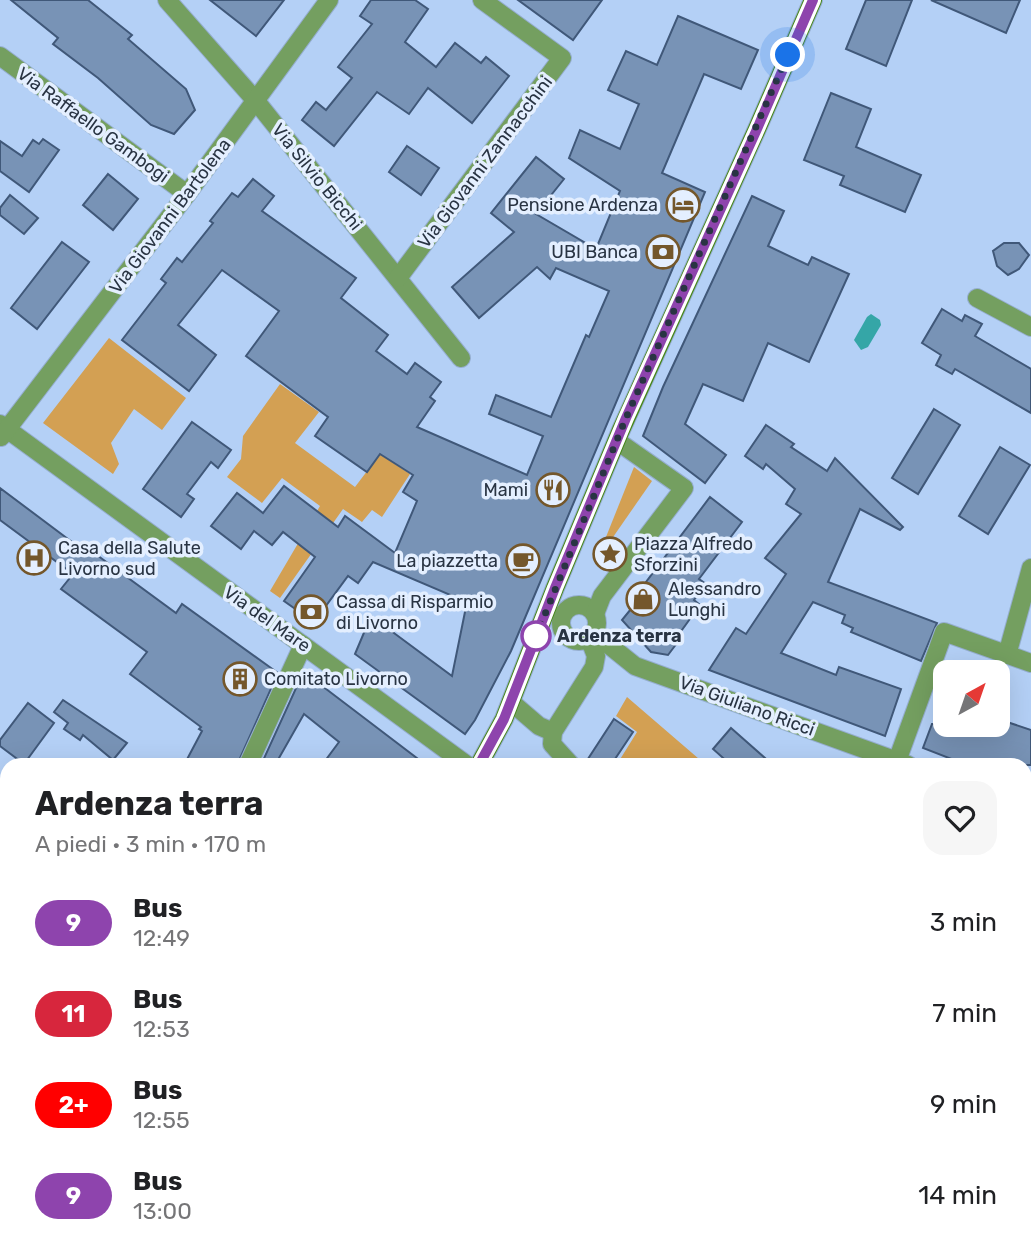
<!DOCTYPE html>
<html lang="it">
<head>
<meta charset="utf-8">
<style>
  :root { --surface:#fff; --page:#f6f6f6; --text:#202124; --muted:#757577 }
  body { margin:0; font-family:Rubik,sans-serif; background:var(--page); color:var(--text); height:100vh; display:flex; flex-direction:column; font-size:26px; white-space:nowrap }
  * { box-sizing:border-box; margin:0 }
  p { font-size:23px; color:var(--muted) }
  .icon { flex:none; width:38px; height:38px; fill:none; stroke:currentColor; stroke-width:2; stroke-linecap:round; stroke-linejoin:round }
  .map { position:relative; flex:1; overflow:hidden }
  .details { position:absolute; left:0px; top:758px; width:1032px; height:499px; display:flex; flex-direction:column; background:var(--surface); border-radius:21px 21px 0 0; box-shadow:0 7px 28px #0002 }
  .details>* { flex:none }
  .badge { padding:0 14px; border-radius:23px; font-size:24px; line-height:46px }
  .needle { width:46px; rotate:40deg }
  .fabs { position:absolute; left:933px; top:660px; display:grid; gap:14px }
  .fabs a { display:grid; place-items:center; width:77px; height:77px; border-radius:14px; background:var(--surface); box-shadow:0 7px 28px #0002; font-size:35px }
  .you { position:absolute; width:35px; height:35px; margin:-18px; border:5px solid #fff; border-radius:50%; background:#1a73e8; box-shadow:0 0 0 10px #1a73e833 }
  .map>.badge { position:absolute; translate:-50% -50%; box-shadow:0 0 0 4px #fff }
  .round { display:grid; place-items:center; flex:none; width:74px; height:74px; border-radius:21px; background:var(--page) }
  .overview { display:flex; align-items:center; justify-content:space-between; height:119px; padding:0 35px }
  h1 { font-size:33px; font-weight:700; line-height:52px }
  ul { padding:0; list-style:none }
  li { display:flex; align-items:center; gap:21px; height:91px; padding:0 35px }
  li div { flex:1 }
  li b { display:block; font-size:26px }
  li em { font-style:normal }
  li .badge { min-width:77px; font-weight:700; text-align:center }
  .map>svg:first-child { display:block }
  .green { fill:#d3a053 }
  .water { fill:#35a6a7 }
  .building { fill:#7893b6; stroke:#405879; stroke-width:2 }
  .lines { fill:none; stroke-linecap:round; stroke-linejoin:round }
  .street-casing { stroke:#95aecf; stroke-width:20 }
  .secondary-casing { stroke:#95aecf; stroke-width:20 }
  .street { stroke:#749f60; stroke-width:18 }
  .secondary { stroke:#45861a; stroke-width:18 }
  .line-casing { stroke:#fff; stroke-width:16 }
  .line { stroke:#8e44ad; stroke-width:10 }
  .walk { stroke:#293443; stroke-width:7; stroke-dasharray:0 12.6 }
  .stop-dot { fill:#fff; stroke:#8e44ad; stroke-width:3.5 }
  .labels { text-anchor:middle; stroke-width:7; stroke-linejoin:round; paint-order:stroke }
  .street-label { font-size:18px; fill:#293443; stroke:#e4efff }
  .poi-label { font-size:18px; fill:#293443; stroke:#e4efff; text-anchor:start }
  .stop-label { font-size:18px; font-weight:bold; fill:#293443; stroke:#e4efff; text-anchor:start }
</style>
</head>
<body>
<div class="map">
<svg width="1031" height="1255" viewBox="0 0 1031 1255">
  <rect width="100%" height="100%" fill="#b4d0f6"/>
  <g class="green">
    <polygon points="109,338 186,398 162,430 134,409 111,443 119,464 113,474 43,423"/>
    <polygon points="280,384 319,412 295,443 355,487 380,454 410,474 382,517 372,510 362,522 343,509 280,598 270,591 320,506 282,478 262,503 227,477 241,459 243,436"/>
    <polygon points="634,467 652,481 611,540 606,537"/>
    <polygon points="627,697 706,765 624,765 619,761 637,732 616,716"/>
    <polygon points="1026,903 1031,905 1031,1255 1017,1255 1012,1250 1026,1250"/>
    <polygon points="919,1250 979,1250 983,1255 916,1255"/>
  </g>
  <polygon class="water" points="871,314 880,320 881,325 868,347 861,350 854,340 867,317"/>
  <g class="building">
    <polygon points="11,0 88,0 132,35 128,39 186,89 195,110 174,134 151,125 98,78 53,44 58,38"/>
    <polygon points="210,0 284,0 256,36"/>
    <polygon points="371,0 415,0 428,9 405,42 436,67 455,43 481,63 486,57 509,76 472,123 428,88 409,114 377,92 334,146 302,120 316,102 326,110 352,78 338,67 372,24 360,16"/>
    <polygon points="518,0 602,0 573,40"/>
    <polygon points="866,0 912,0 886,66 846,49"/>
    <polygon points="931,0 1020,0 1006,33"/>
    <polygon points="678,16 758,50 741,89 704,74 662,173 705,192 511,651 475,720 465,734 355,654 371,616 452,676 467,602 373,562 358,583 348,576 314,622 284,601 315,557 283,532 272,545 254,531 241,549 211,526 237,493 263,513 284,486 338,527 345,516 395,553 417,501 403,492 413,475 380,454 367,472 315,436 328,417 246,356 279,311 222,270 178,325 216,355 189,391 122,340 166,283 161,279 177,258 182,262 213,223 210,221 232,193 238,197 253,179 274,196 262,211 356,278 341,298 388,335 376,351 407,374 415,363 441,382 430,397 435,401 417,427 527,475 543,436 489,414 496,395 551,417 586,335 589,337 609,291 556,268 550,279 537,267 479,318 452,287 514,232 491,213 536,157 564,179 536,214 596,249 620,191 569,158 580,130 620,149 639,104 608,90 626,51 657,65"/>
    <polygon points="831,93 871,109 856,147 921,175 905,212 840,185 844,176 804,160"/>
    <polygon points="43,139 59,150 29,192 0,171 0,141 22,156 33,140 39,144"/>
    <polygon points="407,146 439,168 421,195 389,172"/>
    <polygon points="108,174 138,199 113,230 83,205"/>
    <polygon points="10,195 38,218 24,234 0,215 0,208"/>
    <polygon points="752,196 784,211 768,246 808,265 812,257 849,274 809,362 768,343 743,401 703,384 685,424 726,455 705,483 643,436 663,387"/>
    <polygon points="62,242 89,262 37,329 11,308"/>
    <polygon points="1004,243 1019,243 1029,255 1019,269 1008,275 997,266 993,251"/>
    <polygon points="942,309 962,321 965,315 982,324 975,336 1031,369 1031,413 955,369 952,374 936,365 941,355 922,343"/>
    <polygon points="934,409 960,425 918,494 892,478"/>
    <polygon points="192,422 231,450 218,468 211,462 187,494 194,499 181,517 143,489"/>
    <polygon points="766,425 794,444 791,447 827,471 835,458 903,527 900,530 860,509 828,582 937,623 921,661 851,632 853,628 842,623 845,615 813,602 781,653 836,675 839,667 901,689 885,736 709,670 736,628 746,634 786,574 765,558 801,514 786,504 795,489 766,464 763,469 745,456"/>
    <polygon points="1000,447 1030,465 988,534 959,516"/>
    <polygon points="0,488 88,554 90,550 176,613 182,604 278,673 237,765 184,765 202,731 199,729 201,727 130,674 147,652 61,589 73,574 0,520"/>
    <polygon points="710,497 742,522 699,579 706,584 694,600 700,605 674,641 677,643 668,655 651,652 622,620 631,609 628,606"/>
    <polygon points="309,676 359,714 426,765 322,765 339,742 304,714 275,765 261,765 297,686 300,688"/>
    <polygon points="63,700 127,743 113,760 83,735 80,740 64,729 68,723 54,712"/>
    <polygon points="28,703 54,723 24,764 0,746 0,740"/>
    <polygon points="614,719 633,732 611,765 584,765"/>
    <polygon points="998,719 1031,730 1031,765 967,765 923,748 932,724 998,724"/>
    <polygon points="731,728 773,765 731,765 713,749"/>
  </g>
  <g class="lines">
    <defs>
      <g id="street">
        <polyline points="167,0 256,101 461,358"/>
        <polyline points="0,56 187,194"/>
        <polyline points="398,278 562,58 482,0"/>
        <polyline points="977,298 1031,327"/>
        <polyline points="0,424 467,765"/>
        <polyline points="1,437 187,194 329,0"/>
        <circle cx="579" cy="623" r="18"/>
        <polyline points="595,614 602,596 684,488 617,441"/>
        <polyline points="594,633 635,666 908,765"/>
        <polyline points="1007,655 1031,568"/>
        <polyline points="511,702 539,726 553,732"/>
        <polyline points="897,761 944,632 1031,663"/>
        <polyline points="248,765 303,645"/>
        <polyline points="571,765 552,744 553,732 594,667 596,656 589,638"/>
        <polyline points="1026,806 1031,808"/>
        <polyline points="0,873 7,878"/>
        <polyline points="0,1233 7,1236"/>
        <polyline points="38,1250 51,1255"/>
        <polyline points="172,1250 179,1255"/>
        <polyline points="1003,1250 1007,1255"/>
        <polyline points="578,1255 582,1250"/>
      </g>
      <g id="secondary">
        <polyline points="479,765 504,719 555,588 621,430 757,129 813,0"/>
        <polyline points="142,1255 147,1250"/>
      </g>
    </defs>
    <use href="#street" class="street-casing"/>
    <use href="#secondary" class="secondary-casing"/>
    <use href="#street" class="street"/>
    <use href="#secondary" class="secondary"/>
  </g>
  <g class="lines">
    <defs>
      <polyline id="line" points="479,765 504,719 555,588 626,418 757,129 813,0"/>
    </defs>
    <use href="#line" class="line-casing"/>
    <use href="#line" class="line"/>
    <polyline class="walk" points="536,636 626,418 788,55"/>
  </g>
  <defs>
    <symbol id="hotel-ring" viewBox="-11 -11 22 22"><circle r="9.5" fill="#e4efff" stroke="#74572b" stroke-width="1.5"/><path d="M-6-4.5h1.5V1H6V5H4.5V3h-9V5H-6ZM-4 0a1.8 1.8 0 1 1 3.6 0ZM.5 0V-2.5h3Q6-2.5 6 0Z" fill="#74572b"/></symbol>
    <symbol id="bank-ring" viewBox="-11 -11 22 22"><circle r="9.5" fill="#e4efff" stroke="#74572b" stroke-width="1.5"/><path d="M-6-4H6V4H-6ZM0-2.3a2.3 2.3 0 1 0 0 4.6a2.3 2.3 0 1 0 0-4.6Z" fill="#74572b"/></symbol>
    <symbol id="restaurant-ring" viewBox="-11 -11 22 22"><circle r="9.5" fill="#e4efff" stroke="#74572b" stroke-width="1.5"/><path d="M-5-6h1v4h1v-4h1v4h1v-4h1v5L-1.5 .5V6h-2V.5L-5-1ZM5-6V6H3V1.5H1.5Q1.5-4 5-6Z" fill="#74572b"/></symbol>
    <symbol id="sight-ring" viewBox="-11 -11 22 22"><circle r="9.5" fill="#e4efff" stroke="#74572b" stroke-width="1.5"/><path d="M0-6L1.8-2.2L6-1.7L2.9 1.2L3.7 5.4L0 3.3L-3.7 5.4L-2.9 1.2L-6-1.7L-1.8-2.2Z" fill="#74572b"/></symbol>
    <symbol id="hospital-ring" viewBox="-11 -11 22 22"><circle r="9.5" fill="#e4efff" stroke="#74572b" stroke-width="1.5"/><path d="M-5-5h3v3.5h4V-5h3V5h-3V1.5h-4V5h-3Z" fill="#74572b"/></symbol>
    <symbol id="cafe-ring" viewBox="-11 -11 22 22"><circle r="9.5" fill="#e4efff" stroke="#74572b" stroke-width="1.5"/><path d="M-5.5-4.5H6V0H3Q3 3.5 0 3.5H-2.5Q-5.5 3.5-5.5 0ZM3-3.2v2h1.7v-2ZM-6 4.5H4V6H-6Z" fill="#74572b"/></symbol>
    <symbol id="shop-ring" viewBox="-11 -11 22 22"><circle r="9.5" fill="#e4efff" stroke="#74572b" stroke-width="1.5"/><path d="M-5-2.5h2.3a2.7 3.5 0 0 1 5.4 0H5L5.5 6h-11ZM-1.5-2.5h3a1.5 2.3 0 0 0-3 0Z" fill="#74572b"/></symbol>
    <symbol id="building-ring" viewBox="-11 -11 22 22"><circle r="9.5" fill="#e4efff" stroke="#74572b" stroke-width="1.5"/><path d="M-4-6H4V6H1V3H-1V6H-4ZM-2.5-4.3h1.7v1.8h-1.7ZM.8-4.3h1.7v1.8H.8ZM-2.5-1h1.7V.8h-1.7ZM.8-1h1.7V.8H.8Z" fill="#74572b"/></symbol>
  </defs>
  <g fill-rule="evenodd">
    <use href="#hotel-ring" x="664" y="186" width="38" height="38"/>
    <use href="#bank-ring" x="644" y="233" width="38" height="38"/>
    <use href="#restaurant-ring" x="534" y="471" width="38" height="38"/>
    <use href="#sight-ring" x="591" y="535" width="38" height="38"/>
    <use href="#hospital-ring" x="15" y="539" width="38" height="38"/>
    <use href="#cafe-ring" x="504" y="542" width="38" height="38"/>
    <use href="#shop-ring" x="624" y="580" width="38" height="38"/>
    <use href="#bank-ring" x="292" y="593" width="38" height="38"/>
    <use href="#building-ring" x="221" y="660" width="38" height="38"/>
  </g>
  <circle class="stop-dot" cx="536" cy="636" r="14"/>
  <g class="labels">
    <g class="street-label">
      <text transform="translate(93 125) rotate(36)" y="6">Via Raffaello Gambogi</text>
      <text transform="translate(485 162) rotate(-53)" y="6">Via Giovanni Zannacchini</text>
      <text transform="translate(317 177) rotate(51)" y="6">Via Silvio Bicchi</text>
      <text transform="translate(170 216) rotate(-53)" y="6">Via Giovanni Bartolena</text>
      <text transform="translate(267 619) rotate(35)" y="6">Via del Mare</text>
      <text transform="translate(747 706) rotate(20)" y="6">Via Giuliano Ricci</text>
    </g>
    <g class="poi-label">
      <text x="658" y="211" text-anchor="end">Pensione Ardenza</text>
      <text x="638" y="258" text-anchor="end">UBI Banca</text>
      <text x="528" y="496" text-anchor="end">Mami</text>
      <text x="634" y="550">Piazza Alfredo<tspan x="634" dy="21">Sforzini</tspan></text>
      <text x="58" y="554">Casa della Salute<tspan x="58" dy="21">Livorno sud</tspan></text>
      <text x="498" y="567" text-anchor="end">La piazzetta</text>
      <text x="668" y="595">Alessandro<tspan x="668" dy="21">Lunghi</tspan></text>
      <text x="336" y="608">Cassa di Risparmio<tspan x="336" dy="21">di Livorno</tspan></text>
      <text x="264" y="685">Comitato Livorno</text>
    </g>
    <g class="stop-label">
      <text x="557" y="642">Ardenza terra</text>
    </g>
  </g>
</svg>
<div class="fabs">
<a><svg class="needle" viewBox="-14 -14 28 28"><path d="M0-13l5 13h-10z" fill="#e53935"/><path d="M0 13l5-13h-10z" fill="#757577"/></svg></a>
</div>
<div class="you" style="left:788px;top:55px"></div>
<section class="details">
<div class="overview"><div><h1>Ardenza terra</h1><p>A piedi · 3 min · 170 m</p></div><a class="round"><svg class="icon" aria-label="heart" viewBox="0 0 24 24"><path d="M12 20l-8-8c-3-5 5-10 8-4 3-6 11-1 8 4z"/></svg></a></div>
<ul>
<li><span class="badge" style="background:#8e44ad;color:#fff">9</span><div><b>Bus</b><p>12:49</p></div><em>3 min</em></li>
<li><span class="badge" style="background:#d7263d;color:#fff">11</span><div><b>Bus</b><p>12:53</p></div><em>7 min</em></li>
<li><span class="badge" style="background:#f00;color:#fff">2+</span><div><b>Bus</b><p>12:55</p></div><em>9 min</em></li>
<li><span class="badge" style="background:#8e44ad;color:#fff">9</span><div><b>Bus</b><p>13:00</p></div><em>14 min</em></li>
</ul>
</section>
</div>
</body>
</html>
